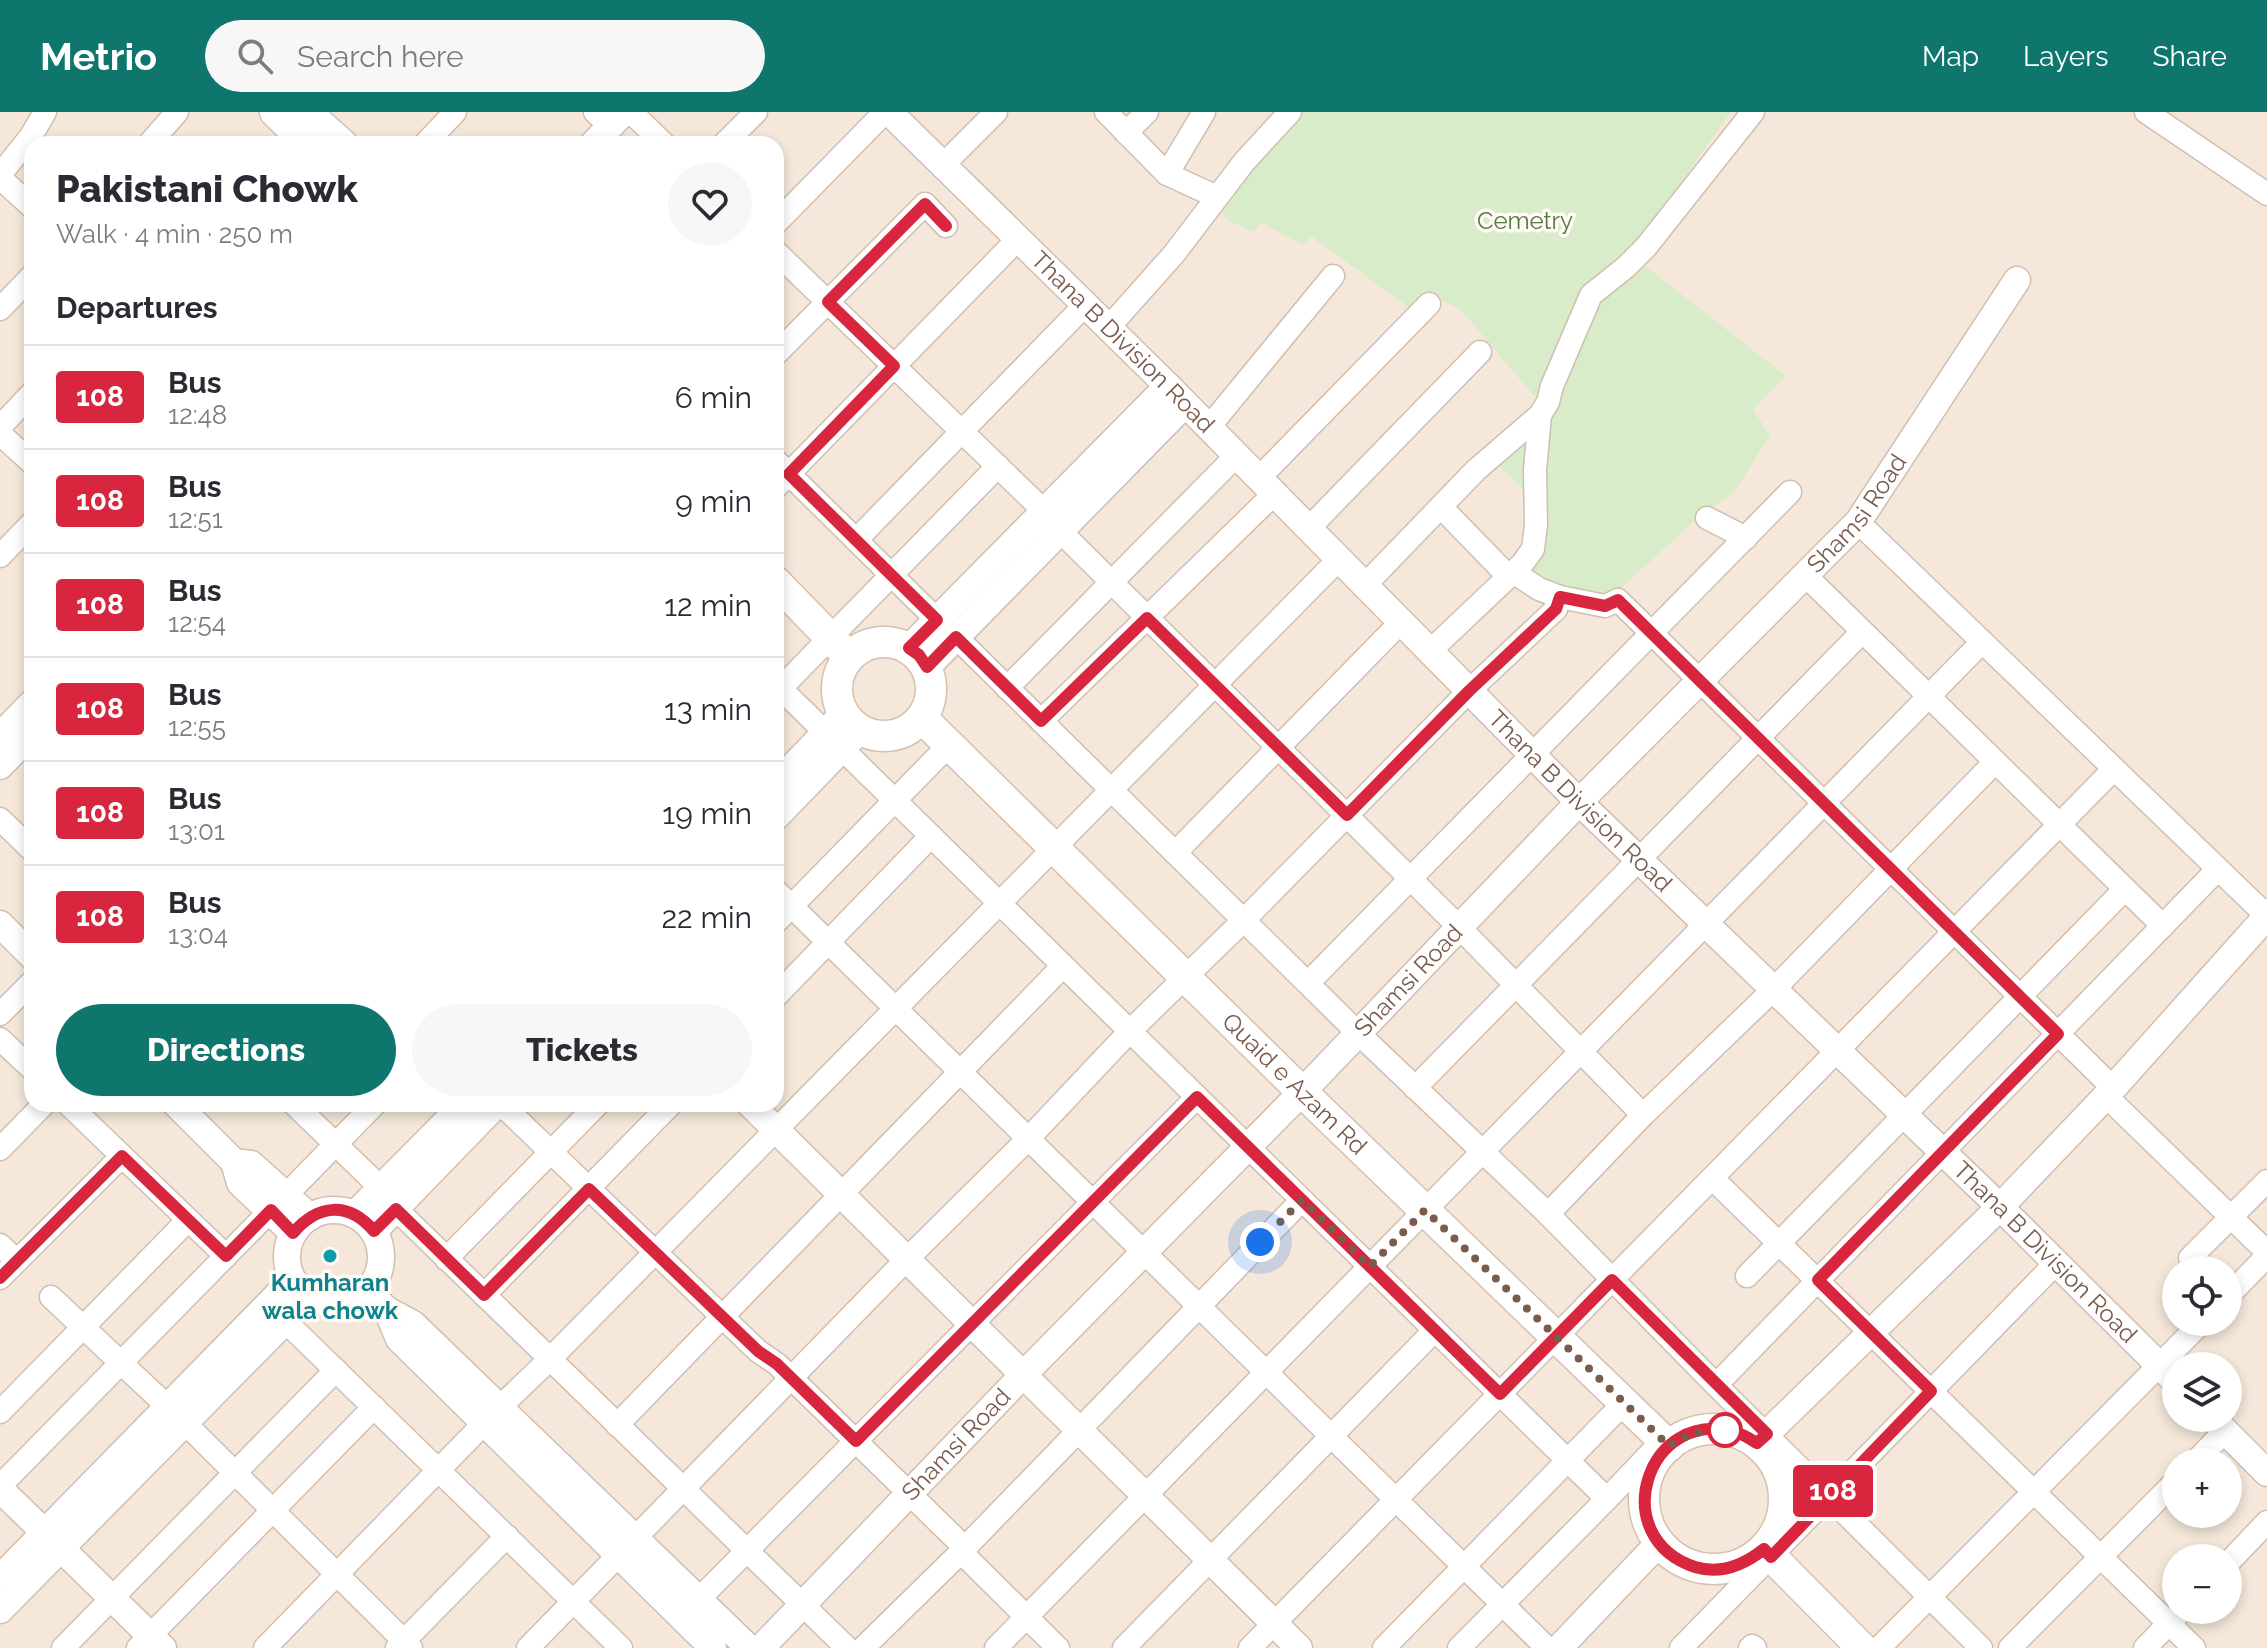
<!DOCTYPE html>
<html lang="en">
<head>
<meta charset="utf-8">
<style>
  :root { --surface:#fff; --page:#f7f7f7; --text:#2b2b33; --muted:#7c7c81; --line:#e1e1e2; --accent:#0f766e }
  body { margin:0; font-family:Raleway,sans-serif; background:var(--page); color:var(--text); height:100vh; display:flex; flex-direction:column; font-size:30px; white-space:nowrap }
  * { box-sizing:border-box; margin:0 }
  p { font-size:26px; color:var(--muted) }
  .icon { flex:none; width:44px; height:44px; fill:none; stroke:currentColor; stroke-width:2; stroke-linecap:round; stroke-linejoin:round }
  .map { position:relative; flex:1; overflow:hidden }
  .details { position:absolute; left:24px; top:24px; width:760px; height:976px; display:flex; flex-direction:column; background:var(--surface); border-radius:24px; box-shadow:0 4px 12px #0003 }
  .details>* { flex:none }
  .badge { padding:0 16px; border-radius:6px; font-size:28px; line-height:52px }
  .fabs { position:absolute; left:2162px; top:1144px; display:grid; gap:16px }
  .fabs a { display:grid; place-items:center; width:80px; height:80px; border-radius:50%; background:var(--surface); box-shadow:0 4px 12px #0003; font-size:40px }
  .you { position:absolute; width:40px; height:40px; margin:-20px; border:6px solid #fff; border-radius:50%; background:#1a73e8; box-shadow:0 0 0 12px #1a73e833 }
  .map>.badge { position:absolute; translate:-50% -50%; box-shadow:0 0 0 4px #fff }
  h2 { padding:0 32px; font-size:30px; line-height:72px }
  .round { display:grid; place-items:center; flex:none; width:84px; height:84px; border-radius:42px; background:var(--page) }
  .overview { display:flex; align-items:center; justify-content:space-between; height:136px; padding:0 32px }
  h1 { font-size:38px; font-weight:800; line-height:60px }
  .action { display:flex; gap:16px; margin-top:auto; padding:16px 32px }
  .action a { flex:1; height:92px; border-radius:48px; background:var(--accent); color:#fff; font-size:32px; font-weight:800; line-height:92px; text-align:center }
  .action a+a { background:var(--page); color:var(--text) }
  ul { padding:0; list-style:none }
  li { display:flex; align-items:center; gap:24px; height:104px; padding:0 32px; border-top:2px solid var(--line) }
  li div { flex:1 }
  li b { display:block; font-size:30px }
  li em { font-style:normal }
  li .badge { min-width:88px; font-weight:700; text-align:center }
  header { display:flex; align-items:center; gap:48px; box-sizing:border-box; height:112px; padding:0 40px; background:var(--accent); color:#fff }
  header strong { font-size:38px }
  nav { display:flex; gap:44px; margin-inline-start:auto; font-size:28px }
  .search { width:560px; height:72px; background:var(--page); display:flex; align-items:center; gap:20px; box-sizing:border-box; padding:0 28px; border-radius:44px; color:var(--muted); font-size:30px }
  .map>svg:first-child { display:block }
  .residential { fill:#f5e8da; fill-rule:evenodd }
  .green { fill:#d8ecc9 }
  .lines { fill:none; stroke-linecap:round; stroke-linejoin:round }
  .minor-casing { stroke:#d1beb0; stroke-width:25 }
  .tertiary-casing { stroke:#d1beb0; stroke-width:29 }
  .secondary-casing { stroke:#d6c0b0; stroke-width:33 }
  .minor { stroke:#fff; stroke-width:22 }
  .tertiary { stroke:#fff; stroke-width:26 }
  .secondary { stroke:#fff; stroke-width:30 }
  .line-casing { stroke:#fff; stroke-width:18 }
  .line { stroke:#d7263d; stroke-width:12 }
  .walk { stroke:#7a5c4d; stroke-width:8; stroke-dasharray:0 14.4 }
  .culture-dot { fill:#0f9aa8; stroke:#fffaf3; stroke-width:3 }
  .stop-dot { fill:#fff; stroke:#d7263d; stroke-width:4 }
  .labels { text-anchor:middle; stroke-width:7; stroke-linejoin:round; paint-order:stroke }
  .park-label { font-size:24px; fill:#537a41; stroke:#fffaf3 }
  .street-label { font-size:24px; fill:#7a5c4d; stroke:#fffaf3 }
  .culture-label { font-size:24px; font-weight:bold; fill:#0d838f; stroke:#fffaf3 }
</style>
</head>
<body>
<header>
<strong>Metrio</strong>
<div class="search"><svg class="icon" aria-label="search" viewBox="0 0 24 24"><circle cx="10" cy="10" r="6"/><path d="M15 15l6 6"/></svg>Search here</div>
<nav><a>Map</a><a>Layers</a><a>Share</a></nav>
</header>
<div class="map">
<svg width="2267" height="1536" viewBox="0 0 2267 1536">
  <rect width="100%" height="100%" fill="#fdf6ec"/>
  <path class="residential" d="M0,0H2267V1536H0ZM32,32H776V992H32ZM2176,1158H2228V1210H2176ZM2176,1254H2228V1306H2176ZM2176,1350H2228V1402H2176ZM2176,1446H2228V1498H2176Z"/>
  <polygon class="green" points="1297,0 1731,0 1630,142 1786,264 1753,297 1770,324 1734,380 1701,403 1609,487 1556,474 1530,459 1539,393 1496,350 1548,300 1460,197 1430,184 1414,199 1312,125 1302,133 1261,110 1254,120 1229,109 1218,95"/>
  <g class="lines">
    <defs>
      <g id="minor">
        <polyline points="595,0 610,14"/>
        <polyline points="631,0 664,32"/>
        <polyline points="1106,0 1167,62 1217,85"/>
        <polyline points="2146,0 2267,82"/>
        <polyline points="1126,21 1147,0"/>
        <polyline points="149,32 177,0"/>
        <polyline points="425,32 455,0"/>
        <polyline points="724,32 756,0"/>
        <polyline points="943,53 996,0"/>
        <polyline points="1167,62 1204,0"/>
        <polyline points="0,63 31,24 45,0"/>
        <polyline points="0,66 32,95"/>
        <polyline points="776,111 885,0"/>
        <polyline points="776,140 1044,399"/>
        <polyline points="0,197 32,164"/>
        <polyline points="1109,215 1174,142 1244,50 1290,0"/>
        <polyline points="776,242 925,92 946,114"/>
        <polyline points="0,315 32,281"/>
        <polyline points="1209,315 1333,164"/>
        <polyline points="0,322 32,351"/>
        <polyline points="776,349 937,508"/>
        <polyline points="1259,366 1429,192"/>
        <polyline points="776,375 1018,127"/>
        <polyline points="1441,395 1508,464"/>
        <polyline points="1707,406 1746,426"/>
        <polyline points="1858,410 2267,804"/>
        <polyline points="1309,416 1480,240"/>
        <polyline points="1060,419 1459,815 1643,1003"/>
        <polyline points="856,428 1085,193"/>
        <polyline points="0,444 32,411"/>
        <polyline points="1513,460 1539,477 1560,485 1605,494 1618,488 2113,976"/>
        <polyline points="1805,463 2163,814"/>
        <polyline points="1365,473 1476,358 1540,303 1548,290 1552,274 1591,183 1626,155 1646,135 1753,0"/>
        <polyline points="956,525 1358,921 1548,1102 1716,1273 1981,1536"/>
        <polyline points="1430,539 1522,452 1533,437 1536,413 1535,358 1540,303"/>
        <polyline points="776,572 1607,1387"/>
        <polyline points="1007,576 1237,343"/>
        <polyline points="776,581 998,354"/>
        <polyline points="1041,609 1274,382"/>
        <polyline points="0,707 32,738"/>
        <polyline points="1175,741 1401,510"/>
        <polyline points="776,779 1547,1536"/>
        <polyline points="776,810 949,633"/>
        <polyline points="1308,871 1790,380"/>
        <polyline points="776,884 931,724"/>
        <polyline points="0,902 32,870"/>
        <polyline points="0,927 32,957"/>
        <polyline points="1415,976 1862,520"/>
        <polyline points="2106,984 2267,1140"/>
        <polyline points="68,992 226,1144"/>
        <polyline points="294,992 381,1076"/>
        <polyline points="501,992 758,1239 777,1252 965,1436"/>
        <polyline points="0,1037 44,992"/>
        <polyline points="1712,1066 2194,1536"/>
        <polyline points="286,1083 375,992"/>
        <polyline points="396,1097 847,1536"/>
        <polyline points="1548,1102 1643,1003 1774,877 1995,650"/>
        <polyline points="0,1133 17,1149"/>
        <polyline points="2190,1146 2267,1069"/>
        <polyline points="446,1147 598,992"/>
        <polyline points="1747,1164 2125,777"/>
        <polyline points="0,1166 122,1044"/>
        <polyline points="484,1183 671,992"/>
        <polyline points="2228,1184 2267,1144"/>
        <polyline points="51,1185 168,1295"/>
        <polyline points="285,1209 621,1536"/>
        <polyline points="1716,1273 2218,757"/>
        <polyline points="0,1300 188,1108"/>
        <polyline points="185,1311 411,1536"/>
        <polyline points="617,1313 1063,854"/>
        <polyline points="2195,1350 2225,1319"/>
        <polyline points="0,1374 271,1098"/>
        <polyline points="961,1440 1058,1536"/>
        <polyline points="2228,1451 2267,1410"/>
        <polyline points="698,1488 1197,985"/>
        <polyline points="63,1536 336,1258"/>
        <polyline points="138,1536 374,1295"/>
        <polyline points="265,1536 500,1295 550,1247 1339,447"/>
        <polyline points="397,1536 507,1424"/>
        <polyline points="528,1536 907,1147 1029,1026 1131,918 1244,808 1469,579 1556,497 1560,485"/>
        <polyline points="863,1536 961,1440 1302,1088"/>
        <polyline points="996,1536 1982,530"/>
        <polyline points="1124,1536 1435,1218"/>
        <polyline points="1250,1536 2114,657"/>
        <polyline points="1384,1536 1624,1291"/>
        <polyline points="1459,1536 1607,1387 1663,1328"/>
        <polyline points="1681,1536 2056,1151"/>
        <polyline points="1750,1536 1752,1534 1755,1536"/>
        <polyline points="1879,1536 2202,1210"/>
        <polyline points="2010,1536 2176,1369"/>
        <polyline points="2145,1536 2182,1498"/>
      </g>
      <g id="tertiary">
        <path id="s1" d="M889,0L1168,274L1579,690L2000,1095L2176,1270"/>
        <polyline points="593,32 624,0"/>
        <polyline points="909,536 1168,274"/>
        <polyline points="927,555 1185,292"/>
        <polyline points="0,624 32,591"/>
        <polyline points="0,654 32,621"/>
        <polyline points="776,672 843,602"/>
        <polyline points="776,705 860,618"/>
        <polyline points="0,812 32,844"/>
        <polyline points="176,992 234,1050 240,1071 293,1121"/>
        <polyline points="750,992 1299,1536"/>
        <polyline points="234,1050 251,1052 310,1105"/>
        <circle cx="334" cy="1145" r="47"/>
        <polyline points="355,1102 464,992"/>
        <polyline points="374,1119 497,992"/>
        <polyline points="367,1179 387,1198 413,1212 749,1536"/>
        <polyline points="387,1198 399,1227 713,1536"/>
        <polyline points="2212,1306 2267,1361"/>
        <polyline points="1757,1331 2000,1095 2106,984 2267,804"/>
        <polyline points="0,1377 163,1536"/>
        <polyline points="0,1466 292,1168"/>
        <polyline points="0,1498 309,1185"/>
        <path id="s2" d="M761,1536L1024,1262L1302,980L1579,690L1858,410L2017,168"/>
        <polyline points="1559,1536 1659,1431"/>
      </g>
      <g id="secondary">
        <polyline points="275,0 308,32"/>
        <polyline points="306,0 342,32"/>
        <polyline points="776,470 849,545"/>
        <circle cx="884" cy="577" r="47"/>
        <path id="s3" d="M922,606L1302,980L1669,1334"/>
        <polyline points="2267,802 2267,804"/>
        <circle cx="1714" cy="1387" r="70"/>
        <polyline points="1764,1437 1862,1536"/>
      </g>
    </defs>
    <use href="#minor" class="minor-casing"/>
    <use href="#tertiary" class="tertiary-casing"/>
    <use href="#secondary" class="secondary-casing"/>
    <use href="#minor" class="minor"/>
    <use href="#tertiary" class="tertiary"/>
    <use href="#secondary" class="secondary"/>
  </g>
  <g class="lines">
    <defs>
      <path id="line" d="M0,1166L122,1044L226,1144L271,1098L293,1121C318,1092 348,1089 374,1119L396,1097L484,1183L589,1077L758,1239L777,1252L856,1329L1197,985L1500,1282L1612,1168L1767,1322L1757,1331C1750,1327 1743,1322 1735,1320C1647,1295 1605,1425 1695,1455C1721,1463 1744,1453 1764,1437L1771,1445L1931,1279L1818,1168L2058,922L1618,488L1605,494L1560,485L1556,497L1469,579L1347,703L1147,506L1041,609L956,525L927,555L919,543L909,536L937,508L789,362L894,254L828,190L925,92L946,114"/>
    </defs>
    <use href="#line" class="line-casing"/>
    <use href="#line" class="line"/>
    <path class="walk" d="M1260,1130L1302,1088L1370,1154L1425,1098L1669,1334C1694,1319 1707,1316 1736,1320L1725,1318"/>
  </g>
  <circle class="culture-dot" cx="330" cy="1144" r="8"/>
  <circle class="stop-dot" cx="1725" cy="1318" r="16"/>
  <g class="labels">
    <g class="park-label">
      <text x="1525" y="117">Cemetry</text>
    </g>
    <g class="street-label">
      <text dy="8" stroke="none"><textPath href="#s1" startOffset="328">Thana B Division Road</textPath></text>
      <text dy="8" stroke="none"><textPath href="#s2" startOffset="1578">Shamsi Road</textPath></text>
      <text dy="8" stroke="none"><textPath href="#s1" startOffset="976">Thana B Division Road</textPath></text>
      <text dy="8" stroke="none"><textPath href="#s2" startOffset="930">Shamsi Road</textPath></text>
      <text dy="8" stroke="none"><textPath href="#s3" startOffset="522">Quaid e Azam Rd</textPath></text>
      <text dy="8" stroke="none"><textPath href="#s1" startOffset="1624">Thana B Division Road</textPath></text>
      <text dy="8" stroke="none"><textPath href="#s2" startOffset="282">Shamsi Road</textPath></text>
    </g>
    <g class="culture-label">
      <text x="330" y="1179">Kumharan<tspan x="330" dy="28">wala chowk</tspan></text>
    </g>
  </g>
</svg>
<div class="fabs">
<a><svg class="icon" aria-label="locate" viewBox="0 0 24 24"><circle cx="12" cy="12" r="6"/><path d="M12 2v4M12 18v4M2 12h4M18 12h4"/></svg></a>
<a><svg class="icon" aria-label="layers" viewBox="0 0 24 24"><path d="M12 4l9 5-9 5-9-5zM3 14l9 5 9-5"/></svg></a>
<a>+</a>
<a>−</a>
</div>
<div class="you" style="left:1260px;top:1130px"></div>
<b class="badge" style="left:1833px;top:1379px;background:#d7263d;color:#fff">108</b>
<section class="details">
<div class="overview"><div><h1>Pakistani Chowk</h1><p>Walk · 4 min · 250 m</p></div><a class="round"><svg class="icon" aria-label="heart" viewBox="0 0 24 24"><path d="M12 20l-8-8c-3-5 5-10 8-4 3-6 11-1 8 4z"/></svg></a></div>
<h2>Departures</h2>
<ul>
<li><span class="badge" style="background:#d7263d;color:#fff">108</span><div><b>Bus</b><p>12:48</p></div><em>6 min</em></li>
<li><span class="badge" style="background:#d7263d;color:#fff">108</span><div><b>Bus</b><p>12:51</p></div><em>9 min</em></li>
<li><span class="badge" style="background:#d7263d;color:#fff">108</span><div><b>Bus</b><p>12:54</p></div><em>12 min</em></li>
<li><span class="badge" style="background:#d7263d;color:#fff">108</span><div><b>Bus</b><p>12:55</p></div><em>13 min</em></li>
<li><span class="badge" style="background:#d7263d;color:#fff">108</span><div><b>Bus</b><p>13:01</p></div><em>19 min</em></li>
<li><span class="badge" style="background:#d7263d;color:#fff">108</span><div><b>Bus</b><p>13:04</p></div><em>22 min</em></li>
</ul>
<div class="action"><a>Directions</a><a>Tickets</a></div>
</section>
</div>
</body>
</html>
